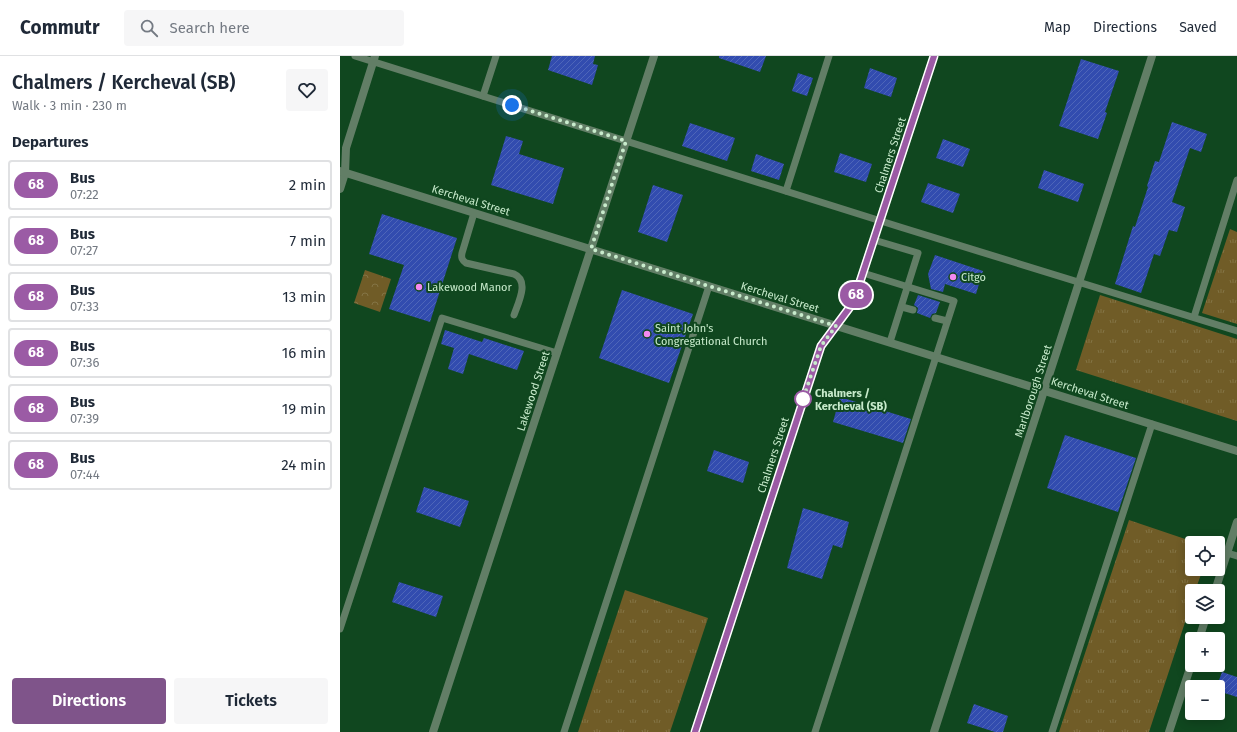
<!DOCTYPE html>
<html lang="en">
<head>
<meta charset="utf-8">
<style>
  :root { --surface:#fff; --page:#f6f6f7; --text:#1f2937; --muted:#747a83; --line:#e0e1e3; --accent:#7f548a }
  body { margin:0; font-family:"Fira Sans",sans-serif; background:var(--page); color:var(--text); height:100vh; display:flex; flex-direction:column; font-size:15px; white-space:nowrap }
  * { box-sizing:border-box; margin:0 }
  p { font-size:13px; color:var(--muted) }
  .icon { flex:none; width:22px; height:22px; fill:none; stroke:currentColor; stroke-width:2; stroke-linecap:round; stroke-linejoin:round }
  .map { position:relative; flex:1; overflow:hidden }
  .sheet { display:flex; flex-direction:column; background:var(--surface); width:340px }
  .sheet>* { flex:none }
  .badge { padding:0 8px; border-radius:13px; font-size:14px; line-height:26px }
  .buttons { position:absolute; left:845px; top:480px; display:grid; gap:8px }
  .buttons a { display:grid; place-items:center; width:40px; height:40px; border-radius:4px; background:var(--surface); box-shadow:0 2px 10px #0003; font-size:20px }
  .you { position:absolute; width:20px; height:20px; margin:-10px; border:3px solid #fff; border-radius:50%; background:#1a73e8; box-shadow:0 0 0 6px #1a73e833 }
  .map>.badge { position:absolute; translate:-50% -50%; box-shadow:0 0 0 2px #fff }
  h2 { padding:0 12px; font-size:15px; line-height:36px }
  .round { display:grid; place-items:center; flex:none; width:42px; height:42px; border-radius:4px; background:var(--page) }
  .head { display:flex; align-items:center; justify-content:space-between; height:68px; padding:0 12px }
  h1 { font-size:19px; font-weight:600; line-height:30px }
  .primary-button { display:flex; gap:8px; margin-top:auto; padding:8px 12px }
  .primary-button a { flex:1; height:46px; border-radius:4px; background:var(--accent); color:#fff; font-size:16px; font-weight:600; line-height:46px; text-align:center }
  .primary-button a+a { background:var(--page); color:var(--text) }
  ul { padding:0; list-style:none }
  li { display:flex; align-items:center; gap:12px; height:50px; margin:0 8px 6px; padding:0 4px; border:2px solid var(--line); border-radius:4px }
  li div { flex:1 }
  li b { display:block; font-size:15px }
  li em { font-style:normal }
  li .badge { min-width:44px; font-weight:700; text-align:center }
  header { display:flex; align-items:center; gap:24px; box-sizing:border-box; height:56px; padding:0 20px; background:var(--surface); border-bottom:1px solid var(--line) }
  header strong { font-size:19px }
  nav { display:flex; gap:22px; margin-inline-start:auto; font-size:14px }
  .search { width:280px; height:36px; background:var(--page); display:flex; align-items:center; gap:10px; box-sizing:border-box; padding:0 14px; border-radius:4px; color:var(--muted); font-size:15px }
  main { display:flex; flex:1; min-height:0 }
  .map>svg:first-child { display:block }
  .grass { fill:url(#grass-tufts) }
  .park { fill:url(#park-crowns) }
  .building { fill:url(#building-hatch) }
  .lines { fill:none; stroke-linecap:round; stroke-linejoin:round }
  .service { stroke:#627e66; stroke-width:7 }
  .minor { stroke:#627e66; stroke-width:8 }
  .tertiary { stroke:#627e66; stroke-width:8 }
  .line-casing { stroke:#fff; stroke-width:9 }
  .line { stroke:#9b5ba5; stroke-width:6 }
  .walk { stroke:#c8ebcc; stroke-width:4; stroke-dasharray:0 7.2 }
  .poi-dot { fill:#f489f0; stroke:#10471f; stroke-width:1.5 }
  .stop-dot { fill:#fff; stroke:#9b5ba5; stroke-width:2 }
  .labels { text-anchor:middle; stroke-width:4; stroke-linejoin:round; paint-order:stroke }
  .street-label { font-size:11px; fill:#c8ebcc; stroke:#10471f }
  .poi-label { font-size:11px; fill:#c8ebcc; stroke:#10471f; text-anchor:start }
  .stop-label { font-size:11px; font-weight:bold; fill:#c8ebcc; stroke:#10471f; text-anchor:start }
</style>
</head>
<body>
<header>
<strong>Commutr</strong>
<div class="search"><svg class="icon" aria-label="search" viewBox="0 0 24 24"><circle cx="10" cy="10" r="6"/><path d="M15 15l6 6"/></svg>Search here</div>
<nav><a>Map</a><a>Directions</a><a>Saved</a></nav>
</header>
<main>
<section class="sheet">
<div class="head"><div><h1>Chalmers / Kercheval (SB)</h1><p>Walk · 3 min · 230 m</p></div><a class="round"><svg class="icon" aria-label="heart" viewBox="0 0 24 24"><path d="M12 20l-8-8c-3-5 5-10 8-4 3-6 11-1 8 4z"/></svg></a></div>
<h2>Departures</h2>
<ul>
<li><span class="badge" style="background:#9b5ba5;color:#fff">68</span><div><b>Bus</b><p>07:22</p></div><em>2 min</em></li>
<li><span class="badge" style="background:#9b5ba5;color:#fff">68</span><div><b>Bus</b><p>07:27</p></div><em>7 min</em></li>
<li><span class="badge" style="background:#9b5ba5;color:#fff">68</span><div><b>Bus</b><p>07:33</p></div><em>13 min</em></li>
<li><span class="badge" style="background:#9b5ba5;color:#fff">68</span><div><b>Bus</b><p>07:36</p></div><em>16 min</em></li>
<li><span class="badge" style="background:#9b5ba5;color:#fff">68</span><div><b>Bus</b><p>07:39</p></div><em>19 min</em></li>
<li><span class="badge" style="background:#9b5ba5;color:#fff">68</span><div><b>Bus</b><p>07:44</p></div><em>24 min</em></li>
</ul>
<div class="primary-button"><a>Directions</a><a>Tickets</a></div>
</section>
<div class="map">
<svg width="897" height="676" viewBox="0 0 897 676">
  <defs>
    <pattern id="grass-tufts" width="24" height="20" patternUnits="userSpaceOnUse"><rect width="24" height="20" fill="#705c27"/><path d="M3 7l-1-3M5 7V3M7 7l1-3M15 17l-1-3M17 17v-4M19 17l1-3" fill="none" stroke="#837445"/></pattern>
    <pattern id="park-crowns" width="20" height="18" patternUnits="userSpaceOnUse"><rect width="20" height="18" fill="#705c27"/><path d="M2 6a3 3 0 1 1 6 0M12 15a3 3 0 1 1 6 0" fill="none" stroke="#837445"/></pattern>
    <pattern id="building-hatch" width="6" height="6" patternUnits="userSpaceOnUse"><rect width="6" height="6" fill="#324caf"/><path d="M-1 1l2-2M0 6l6-6M5 7l2-2" fill="none" stroke="#4e66b9"/></pattern>
  </defs>
  <rect width="100%" height="100%" fill="#10471f"/>
  <g class="grass">
    <polygon points="890,173 897,176 897,268 862,257"/>
    <polygon points="760,239 897,283 897,365 736,314"/>
    <polygon points="789,464 857,487 852,487 852,513 863,513 855,535 852,535 852,545 809,676 719,676"/>
    <polygon points="285,534 368,562 330,676 238,676"/>
  </g>
  <polygon class="park" points="25,214 51,223 40,256 14,247"/>
  <g class="building">
    <polygon points="212,0 255,0 253,8 258,9 252,29 208,14"/>
    <polygon points="379,0 426,0 420,16 379,2"/>
    <polygon points="741,3 779,15 765,56 767,57 758,83 719,70"/>
    <polygon points="530,12 557,22 551,41 524,32"/>
    <polygon points="458,17 473,22 467,40 452,35"/>
    <polygon points="832,66 867,78 861,96 850,92 832,146 845,151 837,176 829,174 820,200 814,198 801,237 775,228 793,170 795,171 808,131 807,130 815,105 819,106"/>
    <polygon points="350,67 395,82 387,105 342,90"/>
    <polygon points="166,80 183,85 179,98 224,112 213,148 151,129"/>
    <polygon points="603,83 630,93 623,111 596,102"/>
    <polygon points="500,97 532,108 526,126 494,116"/>
    <polygon points="416,98 444,108 439,124 411,115"/>
    <polygon points="704,114 744,128 738,146 698,132"/>
    <polygon points="588,127 620,138 613,157 581,146"/>
    <polygon points="313,129 343,139 327,186 298,176"/>
    <polygon points="42,158 117,182 90,266 49,253 64,209 29,198"/>
    <polygon points="595,199 643,215 636,238 605,228 603,236 591,233 588,218"/>
    <polygon points="282,234 353,258 329,327 259,302"/>
    <polygon points="578,239 600,246 596,257 592,258 590,262 577,257 578,252 574,249"/>
    <polygon points="105,274 142,286 144,282 184,295 177,314 129,298 123,318 108,313 114,292 101,288"/>
    <polygon points="500,341 571,363 563,387 493,366"/>
    <polygon points="725,379 796,402 778,456 707,432"/>
    <polygon points="374,394 409,406 403,427 367,415"/>
    <polygon points="84,431 129,445 120,471 76,456"/>
    <polygon points="463,452 509,466 502,492 493,489 482,523 447,512"/>
    <polygon points="59,526 103,540 96,561 52,546"/>
    <polygon points="882,616 897,621 897,641 878,635 878,627"/>
    <polygon points="634,648 668,660 663,676 655,676 627,667"/>
  </g>
  <g class="lines">
    <g class="service">
      <polyline points="15,0 560,171 897,275"/>
      <polyline points="143,40 156,0"/>
      <polyline points="446,135 489,0"/>
      <path d="M134,157L122,197C121,202 122,204 126,207L174,218C190,225 178,247 174,259"/>
      <polyline points="534,184 578,197 550,286"/>
      <polyline points="562,251 573,254"/>
      <polyline points="854,261 897,124"/>
      <polyline points="595,262 607,265"/>
      <polyline points="887,497 897,500"/>
      <polyline points="0,573 102,262 217,297"/>
      <polyline points="224,676 369,230"/>
      <polyline points="475,676 614,245 523,217"/>
      <polyline points="712,676 812,368"/>
    </g>
    <g class="minor">
      <polyline points="0,133 5,117 6,92 35,0"/>
      <polyline points="875,535 897,466"/>
      <polyline points="859,583 866,561"/>
      <polyline points="93,676 314,0"/>
      <polyline points="594,676 812,0"/>
      <polyline points="829,676 852,606"/>
    </g>
    <g class="tertiary">
      <polyline points="0,115 897,395"/>
      <polyline points="355,676 481,290 513,247 594,0"/>
    </g>
  </g>
  <g class="lines">
    <defs>
      <polyline id="line" points="355,676 481,290 513,247 594,0"/>
    </defs>
    <use href="#line" class="line-casing"/>
    <use href="#line" class="line"/>
    <polyline class="walk" points="172,49 286,85 251,193 496,270 481,290 463,343"/>
  </g>
  <g class="poi-dot">
    <circle cx="613" cy="221" r="4"/>
    <circle cx="79" cy="231" r="4"/>
    <circle cx="307" cy="278" r="4"/>
  </g>
  <circle class="stop-dot" cx="463" cy="343" r="8"/>
  <g class="labels">
    <g class="street-label">
      <text transform="translate(550 99) rotate(-72)" y="4">Chalmers Street</text>
      <text transform="translate(131 144) rotate(17)" y="4">Kercheval Street</text>
      <text transform="translate(440 241) rotate(17)" y="4">Kercheval Street</text>
      <text transform="translate(193 335) rotate(-72)" y="4">Lakewood Street</text>
      <text transform="translate(693 335) rotate(-72)" y="4">Marlborough Street</text>
      <text transform="translate(750 337) rotate(18)" y="4">Kercheval Street</text>
      <text transform="translate(433 399) rotate(-72)" y="4">Chalmers Street</text>
    </g>
    <g class="poi-label">
      <text x="621" y="225">Citgo</text>
      <text x="87" y="235">Lakewood Manor</text>
      <text x="315" y="276">Saint John's<tspan x="315" dy="13">Congregational Church</tspan></text>
    </g>
    <g class="stop-label">
      <text x="475" y="341">Chalmers /<tspan x="475" dy="13">Kercheval (SB)</tspan></text>
    </g>
  </g>
</svg>
<div class="buttons">
<a><svg class="icon" aria-label="locate" viewBox="0 0 24 24"><circle cx="12" cy="12" r="6"/><path d="M12 2v4M12 18v4M2 12h4M18 12h4"/></svg></a>
<a><svg class="icon" aria-label="layers" viewBox="0 0 24 24"><path d="M12 4l9 5-9 5-9-5zM3 14l9 5 9-5"/></svg></a>
<a>+</a>
<a>−</a>
</div>
<div class="you" style="left:172px;top:49px"></div>
<b class="badge" style="left:516px;top:239px;background:#9b5ba5;color:#fff">68</b>
</div>
</main>
</body>
</html>
